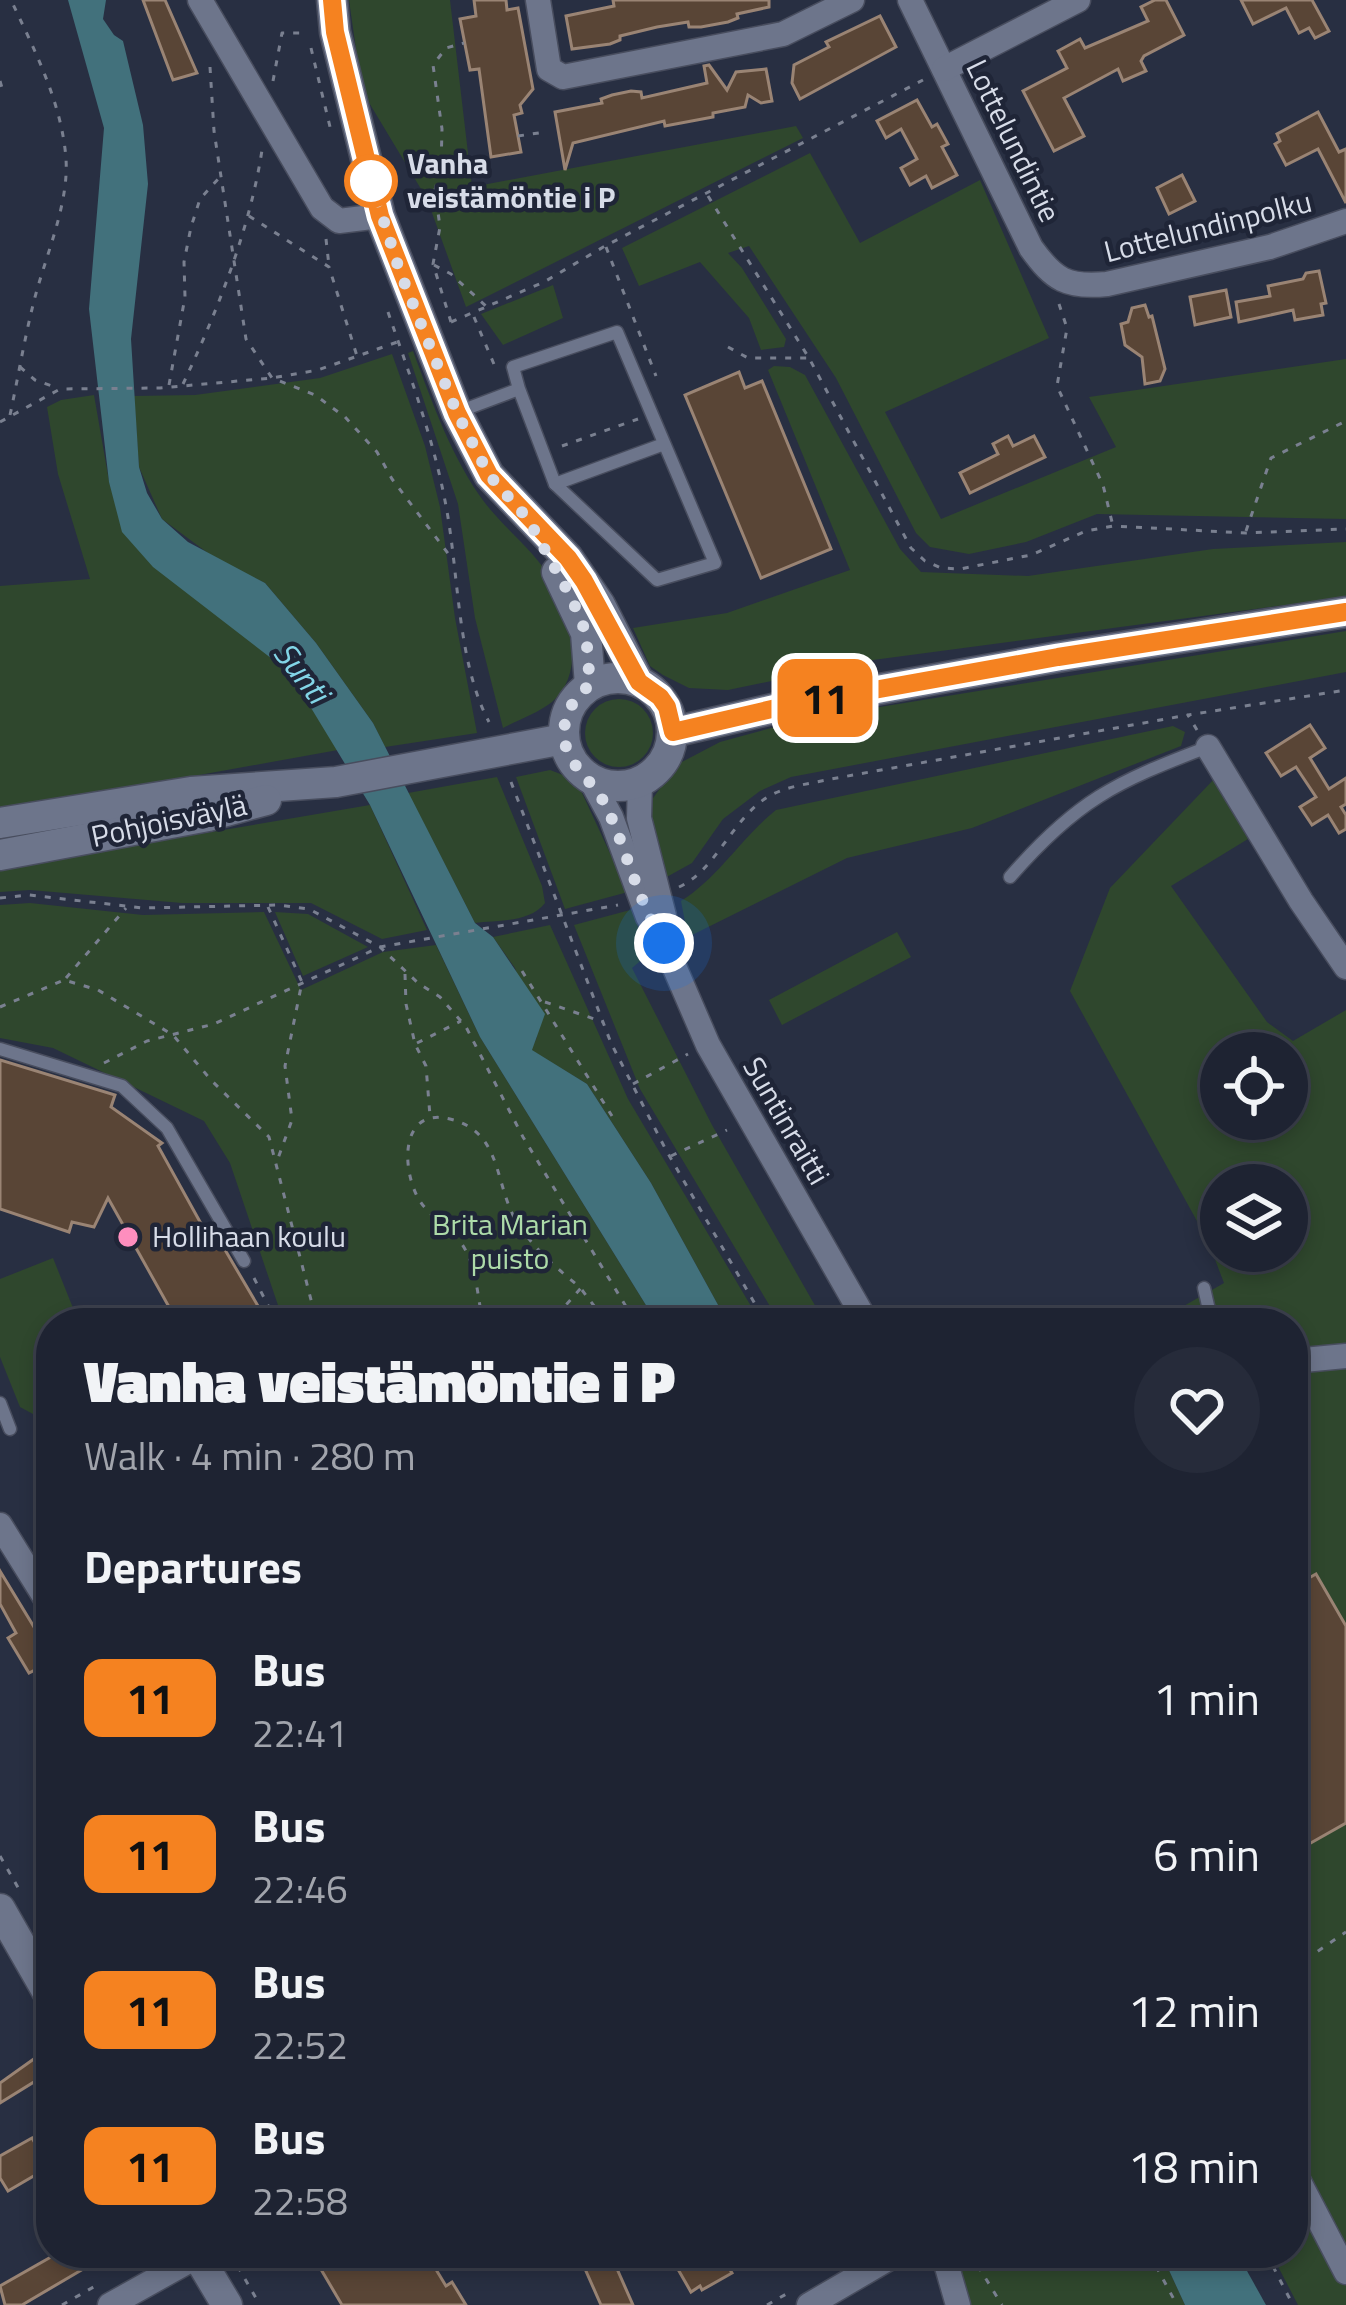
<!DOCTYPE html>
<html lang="en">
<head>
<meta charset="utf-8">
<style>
  :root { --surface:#1e2332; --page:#262b3a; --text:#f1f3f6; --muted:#a1a4ac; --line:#3c404d }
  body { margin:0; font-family:"Titillium Web",sans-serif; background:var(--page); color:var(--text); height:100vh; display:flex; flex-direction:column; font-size:45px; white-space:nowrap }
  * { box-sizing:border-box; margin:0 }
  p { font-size:39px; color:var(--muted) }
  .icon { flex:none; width:66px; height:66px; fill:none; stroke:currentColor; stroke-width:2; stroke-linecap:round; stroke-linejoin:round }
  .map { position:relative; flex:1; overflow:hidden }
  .details { position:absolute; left:36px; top:1308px; width:1272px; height:960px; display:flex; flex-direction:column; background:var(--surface); border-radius:48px; box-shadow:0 6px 18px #0003,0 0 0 3px var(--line) }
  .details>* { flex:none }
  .badge { padding:0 24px; border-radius:18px; font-size:42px; line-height:78px }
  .fabs { position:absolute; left:1200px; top:1032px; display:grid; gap:24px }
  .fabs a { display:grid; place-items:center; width:108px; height:108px; border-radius:50%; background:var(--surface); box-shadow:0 6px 18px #0003,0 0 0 3px var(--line); font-size:60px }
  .you { position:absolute; width:60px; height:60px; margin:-30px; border:9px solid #fff; border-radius:50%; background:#1a73e8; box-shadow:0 0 0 18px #1a73e833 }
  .map>.badge { position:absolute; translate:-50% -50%; box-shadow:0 0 0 6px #fff }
  h2 { padding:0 48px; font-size:45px; line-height:108px }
  .round { display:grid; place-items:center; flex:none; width:126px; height:126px; border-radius:63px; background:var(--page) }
  .head { display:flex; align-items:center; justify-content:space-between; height:204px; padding:0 48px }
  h1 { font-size:57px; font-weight:800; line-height:90px }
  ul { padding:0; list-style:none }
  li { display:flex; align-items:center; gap:36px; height:156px; padding:0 48px }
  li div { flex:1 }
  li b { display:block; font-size:45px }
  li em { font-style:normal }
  li .badge { min-width:132px; font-weight:700; text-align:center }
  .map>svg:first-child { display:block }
  .green { fill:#2f472d; fill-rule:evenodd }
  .water { fill:#42717c }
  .building { fill:#594536; stroke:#9a8474; stroke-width:3 }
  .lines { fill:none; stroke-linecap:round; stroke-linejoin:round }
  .service-casing { stroke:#484d5e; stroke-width:15 }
  .minor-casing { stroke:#484d5e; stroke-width:27 }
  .tertiary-casing { stroke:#484d5e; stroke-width:33 }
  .secondary-casing { stroke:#484d5e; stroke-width:33 }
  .path { stroke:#7a8090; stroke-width:3; stroke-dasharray:6 9; stroke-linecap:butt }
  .service { stroke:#6d758b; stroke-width:12 }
  .minor { stroke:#6d758b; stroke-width:24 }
  .tertiary { stroke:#6d758b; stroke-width:30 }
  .secondary { stroke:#6d758b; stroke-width:30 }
  .line-casing { stroke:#fff; stroke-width:27 }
  .line { stroke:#f58220; stroke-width:18 }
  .walk { stroke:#d7dce8; stroke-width:12; stroke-dasharray:0 21.6 }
  .stop-dot { fill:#fff; stroke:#f58220; stroke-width:6 }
  .poi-dot { fill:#fe8ebe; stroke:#1f2537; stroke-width:4.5 }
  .labels { text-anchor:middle; stroke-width:9; stroke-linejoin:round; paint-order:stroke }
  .street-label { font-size:30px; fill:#d7dce8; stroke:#1f2537 }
  .stop-label { font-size:30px; font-weight:bold; fill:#d7dce8; stroke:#1f2537; text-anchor:start }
  .park-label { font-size:30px; fill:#addba9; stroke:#1f2537 }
  .poi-label { font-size:30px; fill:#d7dce8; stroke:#1f2537; text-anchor:start }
  .water-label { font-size:33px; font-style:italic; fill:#82d5e7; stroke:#1f2537 }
</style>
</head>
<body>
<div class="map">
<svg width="1346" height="2305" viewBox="0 0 1346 2305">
  <rect width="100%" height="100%" fill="#282f42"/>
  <g class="green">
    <polygon points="349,0 450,0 472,187 796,126 803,138 466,307 427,199 362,91"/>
    <polygon points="810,153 860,243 980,180 1049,338 885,412 941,519 1116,447 1089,397 1346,359 1346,519 1097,514 1026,542 969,554 930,547 916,533 836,378 749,246 728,253 742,268 786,339 784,347 761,350 749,318 700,262 639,286 622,248"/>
    <polygon points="553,285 563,318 503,345 481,314"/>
    <path d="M413,351C432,402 452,459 485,503C506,530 535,551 552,581C572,615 586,673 552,702C538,713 518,720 503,728L475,618L458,504L408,353Z"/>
    <polygon points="392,354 425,446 440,507 455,618 477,733 385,747 373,723 316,643 265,583 220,562 162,519 139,467 134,396 195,395 320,378"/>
    <polygon points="774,366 790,367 805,375 900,549 921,572 1028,576 1213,549 1346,542 1346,597 873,660 728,690 689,688 663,675 650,666 633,628 727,613 850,570 768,370"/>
    <polygon points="94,395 109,481 123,532 276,662 305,698 338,750 0,811 0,586 90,579 58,474 47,407 61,400"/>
    <polygon points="1346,631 1346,672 791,777 760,791 723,819 692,863 663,879 649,815 653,798 678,764 720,742 800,720"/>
    <circle cx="619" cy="733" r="34"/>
    <path d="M1173,726L1185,732L1181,746L972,828L847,858L688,937L681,901C719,877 741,838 776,810Z"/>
    <polygon points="550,770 576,780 628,892 565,909 516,777"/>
    <path d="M497,777L542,886L545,903C529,923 499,920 475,923L408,793Z"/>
    <path d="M1216,777L1248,839L1171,886L1267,1022L1293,1041L1346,1010V2305H1298L1271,2253H1293V1323H1154L1224,1283L1208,1241L1070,991L1110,888ZM1221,1053H1287V1119H1221ZM1221,1185H1287V1251H1221Z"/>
    <polygon points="370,805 427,930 382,939 311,903 182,903 30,890 0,892 0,868"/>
    <polygon points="30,903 143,915 264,912 301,990 383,952 436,945 480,1037 657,1323 284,1323 230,1163 204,1121 53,1048 0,1038 0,905"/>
    <polygon points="634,909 645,957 632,968 712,1125 825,1323 780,1323 640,1089 574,925"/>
    <polygon points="275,912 308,914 368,947 303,976"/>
    <polygon points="550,925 628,1099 761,1323 728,1323 651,1183 587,1084 531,1050 537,1037 515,968 493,937"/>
    <polygon points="897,932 911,957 782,1025 769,1000"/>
    <polygon points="53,1258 79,1323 51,1323 51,1404 33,1414 20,1407 0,1357 0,1279"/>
    <polygon points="956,2253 1161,2253 1185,2305 971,2305"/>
  </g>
  <g class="water">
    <polygon points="68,0 106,0 103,19 114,35 123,41 143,125 148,184 131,339 139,467 147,493 162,519 188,542 265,583 316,643 373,723 475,923 493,937 545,1014 532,1050 587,1084 651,1183 728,1323 657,1323 480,1037 370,805 305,698 276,662 153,567 122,532 109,482 89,309 104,128"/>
    <polygon points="1161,2253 1237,2253 1266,2305 1185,2305"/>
  </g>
  <g class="building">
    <polygon points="143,0 165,0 197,73 173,80"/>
    <polygon points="474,0 506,0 507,10 518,8 533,89 520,105 522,113 514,115 521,152 491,157 479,69 470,70 460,19 476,16"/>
    <polygon points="613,0 769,0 769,7 737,14 738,18 728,22 701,27 689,27 688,22 657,27 620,36 620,40 610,44 572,49 566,16 614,6"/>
    <polygon points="1155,0 1166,0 1184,35 1144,56 1141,61 1146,71 1123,81 1118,69 1064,98 1084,136 1054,151 1023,91 1067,68 1058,51 1080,39 1085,48 1148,21 1141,7"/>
    <polygon points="1241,0 1312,0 1329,31 1315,38 1309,28 1299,33 1286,8 1253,24"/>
    <polygon points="880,16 896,47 800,99 792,83 794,65 829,47 826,42"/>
    <polygon points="709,65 727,90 736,72 766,69 772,101 761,103 748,95 745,107 713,113 713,117 665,126 664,121 573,143 565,170 555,112 602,103 601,99 612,95 631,91 641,92 642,98 707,83 704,66"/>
    <polygon points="917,100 932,127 937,124 948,144 942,147 957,175 932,188 926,176 910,185 901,168 917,159 901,129 886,138 877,121"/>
    <polygon points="1318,112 1339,152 1346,149 1346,203 1318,149 1286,165 1275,144 1280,141 1277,134"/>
    <polygon points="1182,175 1195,201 1169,214 1157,188"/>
    <polygon points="1319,271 1326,303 1321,304 1323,315 1295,320 1293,310 1239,322 1236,302 1270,296 1268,286 1303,279 1306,273"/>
    <polygon points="1226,290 1231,317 1195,325 1190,297"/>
    <polygon points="1145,305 1149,317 1152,316 1165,369 1160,381 1145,384 1142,357 1125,345 1121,324 1128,322 1132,308"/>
    <polygon points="739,372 745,388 762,381 831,549 761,578 685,395"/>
    <polygon points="1008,436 1013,446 1034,436 1045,457 970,493 960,473 998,454 993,444"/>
    <polygon points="1310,725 1325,748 1310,758 1329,789 1346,778 1346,804 1341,807 1346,815 1346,829 1339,833 1328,815 1312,825 1300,807 1316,797 1296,767 1281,776 1266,753"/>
    <polygon points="0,1060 115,1095 111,1107 162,1143 158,1146 204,1229 211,1226 268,1323 178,1323 108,1198 94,1227 72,1222 69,1232 0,1209"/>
    <polygon points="0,1571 51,1655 51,1697 35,1670 29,1673 8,1638 16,1633 0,1604"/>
    <polygon points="1316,1574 1346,1626 1346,1823 1293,1853 1293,1587"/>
    <polygon points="45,2051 51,2062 51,2078 36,2086 34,2082 0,2103 0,2083"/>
    <polygon points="32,2138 49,2167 8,2191 0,2178 0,2156"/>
    <polygon points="58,2253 83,2253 90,2265 22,2305 5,2305 0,2286"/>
    <polygon points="341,2253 426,2253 446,2286 452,2282 466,2305 342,2305 319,2266"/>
    <polygon points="578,2253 610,2253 633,2305 601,2305"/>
    <polygon points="681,2253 720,2253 732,2273 702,2290 700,2286 691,2292 675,2264 684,2259"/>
  </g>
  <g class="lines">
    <defs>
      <g id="service">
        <polyline points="458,412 519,389 555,484 657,580 715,563 617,332 513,367 519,389"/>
        <polyline points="555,484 664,444"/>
        <path d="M1010,877C1076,801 1115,782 1208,747"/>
        <polyline points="0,1049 122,1086 167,1128 244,1261"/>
        <polyline points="1204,1288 1212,1323"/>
        <polyline points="0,1403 10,1429"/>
      </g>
      <g id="minor">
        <polyline points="200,0 322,208 339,221 380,216"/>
        <polyline points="538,0 549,69 563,77 783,34 852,0"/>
        <path d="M910,0L1031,248C1054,280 1067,288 1107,284L1270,247L1346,221"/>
        <polyline points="944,69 1078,0"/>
        <polyline points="1208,747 1301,901 1346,967"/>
        <polyline points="591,780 611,817 648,917 664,943 708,1045 867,1323"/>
        <polyline points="640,782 639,818 664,916"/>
        <polyline points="1293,1361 1346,1356"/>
        <polyline points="0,1525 51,1607"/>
        <polyline points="1293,2170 1346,2272"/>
        <polyline points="943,2253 958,2305"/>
        <polyline points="110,2305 203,2253"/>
        <polyline points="809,2305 898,2253"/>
      </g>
      <g id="tertiary">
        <polyline points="332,0 335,32 380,216 457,413 489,475 568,558 600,605 639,682"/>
        <polyline points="557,572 586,633 590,685"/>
      </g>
      <g id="secondary">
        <circle cx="618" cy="732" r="54"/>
        <polyline points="673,732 785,706 1058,657 1346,612"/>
        <polyline points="0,823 191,792 336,782 564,739"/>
        <polyline points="0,855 208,816 266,800"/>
        <polyline points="0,1909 51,1998"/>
        <polyline points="196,2253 227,2305"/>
      </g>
    </defs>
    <use href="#service" class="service-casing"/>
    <use href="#minor" class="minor-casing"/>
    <use href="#tertiary" class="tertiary-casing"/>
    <use href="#secondary" class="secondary-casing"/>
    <g class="path">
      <polyline points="311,48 331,131"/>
      <polyline points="210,67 214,131 246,339 272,378 315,395 345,417 377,452 392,479 453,560"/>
      <polyline points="0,81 2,88"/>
      <polyline points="273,81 282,33 308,33"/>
      <polyline points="518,136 545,132"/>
      <polyline points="708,196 809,358 911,548 925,561 941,568 960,569 1031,555 1086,531 1113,526 1246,533 1346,529"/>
      <polyline points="249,216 329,267 357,356"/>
      <polyline points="326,239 329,266"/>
      <polyline points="606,247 656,376"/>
      <polyline points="434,265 451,274 487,307"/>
      <polyline points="1059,304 1067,328 1057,386 1103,485 1113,526"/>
      <path d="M388,312C410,376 434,440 446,506C459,574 457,662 489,722"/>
      <polyline points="474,317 496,369"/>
      <polyline points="451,322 544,282 605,246 923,80"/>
      <polyline points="451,322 433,264 440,227 435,190 441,167 442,129 433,65 446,48 464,43"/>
      <polyline points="728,347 748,358 808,358"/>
      <polyline points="20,367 35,380 58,388"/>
      <path d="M183,384C217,312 250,229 262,150"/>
      <polyline points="169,385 185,297 184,262 191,227 200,199 219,178"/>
      <path d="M10,415C18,378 24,341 33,305C44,259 69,206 66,159C62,103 34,49 11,0"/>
      <polyline points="0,422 60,389 160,388 272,378 318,370 403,340"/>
      <polyline points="562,446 638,419"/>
      <polyline points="1246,531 1271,458 1346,421"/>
      <polyline points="1197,730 1188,715 1346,690"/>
      <polyline points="511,782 611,1043 666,1150 766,1323"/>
      <path d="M679,887C716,870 731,821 766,798C785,786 809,784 831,779L1188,715"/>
      <polyline points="0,898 29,895 143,908 278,905 309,909 380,947 418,983 440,997 466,1027 523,1137 636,1323"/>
      <polyline points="268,907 302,982 285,1066 292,1120 277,1161"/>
      <polyline points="522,971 612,1116"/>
      <polyline points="405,974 406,1004 415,1044 426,1066 430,1116"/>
      <polyline points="66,978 126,908"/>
      <polyline points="545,1002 603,1022"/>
      <polyline points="0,1007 64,980 98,990 173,1035 211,1080 269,1137 317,1323"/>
      <polyline points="417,1043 461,1021"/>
      <polyline points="104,1063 147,1041 214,1024 380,947 618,905"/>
      <polyline points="633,1084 688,1054"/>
      <polyline points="671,1156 727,1130"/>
      <polyline points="254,1278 277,1323"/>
      <polyline points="582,1290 607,1323"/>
      <path d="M483,1323C478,1300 477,1272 466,1251C455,1229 428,1218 417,1196C401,1164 402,1107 450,1119C499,1131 495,1177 512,1213C527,1243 556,1268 581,1288L550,1323"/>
      <polyline points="0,1856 20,1891"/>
      <polyline points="1293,1968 1346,1932"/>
      <polyline points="40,2022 51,2041"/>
      <polyline points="230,2253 260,2305"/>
      <polyline points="970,2253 1002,2305"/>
      <polyline points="1149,2253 1177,2305"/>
      <polyline points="1266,2253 1293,2305"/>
      <polyline points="62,2305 97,2285"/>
      <polyline points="767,2305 788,2293"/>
    </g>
    <use href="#service" class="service"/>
    <use href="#minor" class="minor"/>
    <use href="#tertiary" class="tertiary"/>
    <use href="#secondary" class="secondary"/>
  </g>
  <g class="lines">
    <defs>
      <polyline id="line" points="332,0 335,32 380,216 457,413 489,475 568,558 584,581 639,682 660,697 667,707 673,732 785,706 1058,657 1346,612"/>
    </defs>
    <use href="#line" class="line-casing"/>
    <use href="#line" class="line"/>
    <path class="walk" d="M371,181L400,272L457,413L489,475L528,519L572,599L586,633L590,685C572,699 561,718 565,742C568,765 593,781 605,804C627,849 637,900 664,943"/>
  </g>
  <circle class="stop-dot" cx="371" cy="181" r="24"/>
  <circle class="poi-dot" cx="128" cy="1237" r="12"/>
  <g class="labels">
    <g class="street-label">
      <text transform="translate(1013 141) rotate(64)" y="10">Lottelundintie</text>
      <text transform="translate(1208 227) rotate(-14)" y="10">Lottelundinpolku</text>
      <text transform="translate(169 821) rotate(-12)" y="10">Pohjoisväylä</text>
      <text transform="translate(786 1121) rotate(60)" y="10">Suntinraitti</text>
    </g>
    <g class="stop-label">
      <text x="407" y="174">Vanha<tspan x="407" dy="34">veistämöntie i P</tspan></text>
    </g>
    <g class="park-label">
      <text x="510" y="1235">Brita Marian<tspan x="510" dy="34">puisto</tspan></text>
    </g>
    <g class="poi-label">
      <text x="152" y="1247">Hollihaan koulu</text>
    </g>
    <g class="water-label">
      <text transform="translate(302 672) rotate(52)" y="12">Sunti</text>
    </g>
  </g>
</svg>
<div class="fabs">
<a><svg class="icon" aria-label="locate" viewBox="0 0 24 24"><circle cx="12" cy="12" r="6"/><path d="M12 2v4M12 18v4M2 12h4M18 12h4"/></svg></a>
<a><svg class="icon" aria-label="layers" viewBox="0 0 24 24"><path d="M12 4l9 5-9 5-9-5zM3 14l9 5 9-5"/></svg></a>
</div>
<div class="you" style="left:664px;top:943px"></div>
<b class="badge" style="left:825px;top:698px;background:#f58220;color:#111">11</b>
<section class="details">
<div class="head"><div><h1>Vanha veistämöntie i P</h1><p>Walk · 4 min · 280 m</p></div><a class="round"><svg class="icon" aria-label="heart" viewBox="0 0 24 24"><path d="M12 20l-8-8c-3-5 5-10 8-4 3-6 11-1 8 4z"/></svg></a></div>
<h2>Departures</h2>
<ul>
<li><span class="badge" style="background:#f58220;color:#111">11</span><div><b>Bus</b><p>22:41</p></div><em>1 min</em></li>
<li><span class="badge" style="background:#f58220;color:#111">11</span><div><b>Bus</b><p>22:46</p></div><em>6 min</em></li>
<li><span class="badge" style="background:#f58220;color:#111">11</span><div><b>Bus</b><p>22:52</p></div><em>12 min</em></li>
<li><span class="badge" style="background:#f58220;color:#111">11</span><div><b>Bus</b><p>22:58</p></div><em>18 min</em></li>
</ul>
</section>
</div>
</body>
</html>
